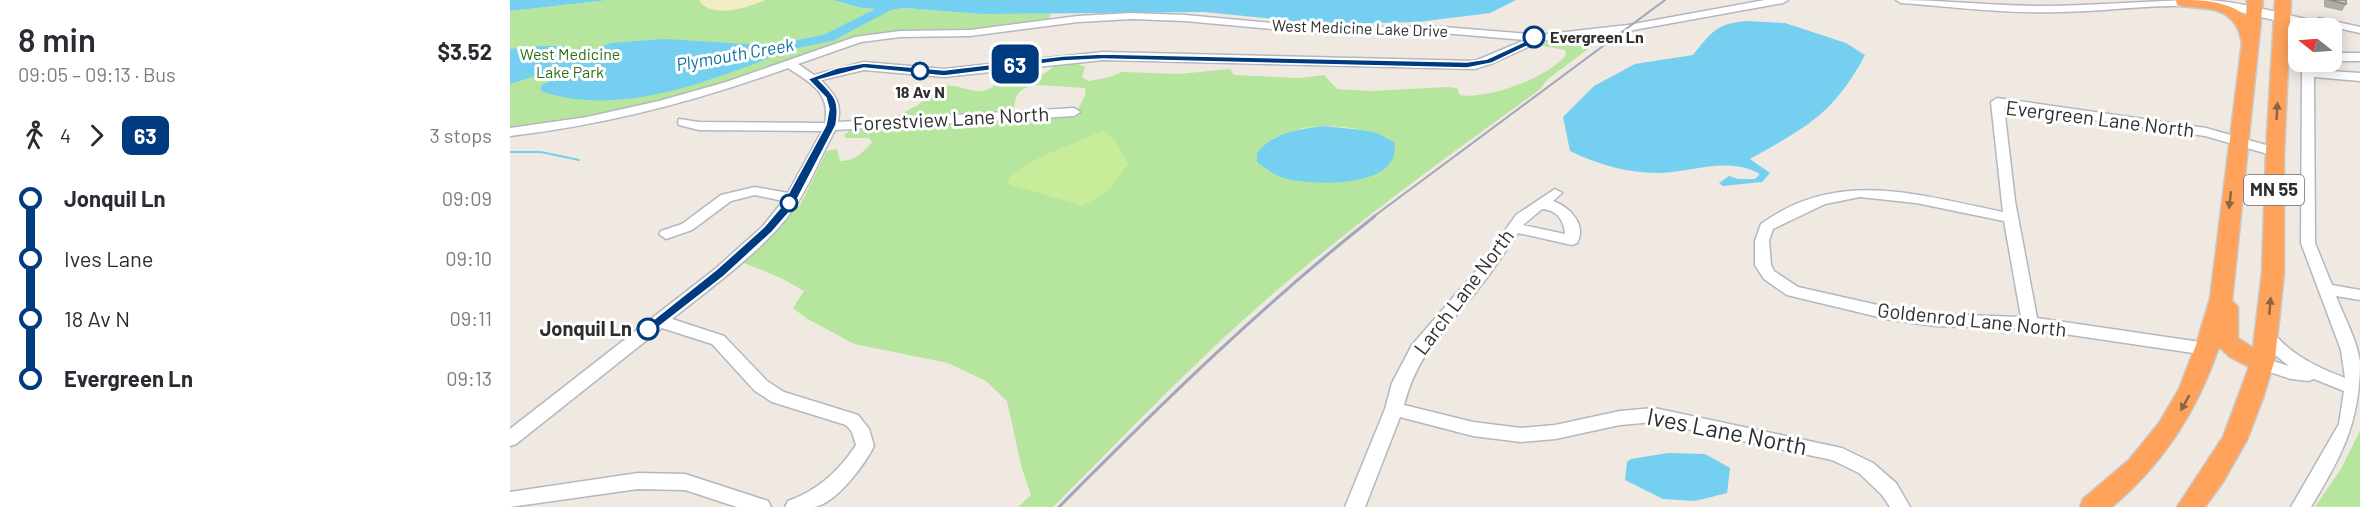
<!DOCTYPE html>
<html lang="en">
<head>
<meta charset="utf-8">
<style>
  :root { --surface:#fff; --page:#f7f7f7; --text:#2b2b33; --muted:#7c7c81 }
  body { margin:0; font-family:Barlow,sans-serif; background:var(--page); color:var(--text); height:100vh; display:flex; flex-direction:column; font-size:22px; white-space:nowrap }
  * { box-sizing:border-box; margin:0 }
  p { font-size:20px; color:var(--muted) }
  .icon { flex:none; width:33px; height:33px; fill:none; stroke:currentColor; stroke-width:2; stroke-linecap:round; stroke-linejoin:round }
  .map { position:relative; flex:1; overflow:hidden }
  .sheet { display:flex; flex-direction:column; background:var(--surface); width:510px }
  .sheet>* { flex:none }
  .badge { padding:0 12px; border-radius:9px; font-size:21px; line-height:39px }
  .needle { width:39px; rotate:287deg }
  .controls { position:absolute; left:1778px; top:18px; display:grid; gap:12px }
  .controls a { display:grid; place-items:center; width:54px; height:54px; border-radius:12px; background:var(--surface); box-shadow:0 3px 15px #0003; font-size:30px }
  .map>.badge { position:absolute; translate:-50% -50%; box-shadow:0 0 0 3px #fff }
  .legs { display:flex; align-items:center; gap:9px; height:66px; padding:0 18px; font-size:20px }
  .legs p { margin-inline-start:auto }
  .overview { display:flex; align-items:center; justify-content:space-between; height:102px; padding:0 18px }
  h1 { font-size:33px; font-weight:600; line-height:45px }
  ul { padding:0 18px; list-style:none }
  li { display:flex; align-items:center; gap:21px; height:60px; font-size:22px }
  li i { display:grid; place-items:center; width:9px; height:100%; margin:0 8px; background:currentColor }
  li i::after { content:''; width:15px; height:15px; margin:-8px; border:4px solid; border-radius:50%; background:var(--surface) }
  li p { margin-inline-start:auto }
  li:first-child i { background:linear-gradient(#0000 50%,currentColor 0) }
  li:last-child i { background:linear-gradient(currentColor 50%,#0000 0) }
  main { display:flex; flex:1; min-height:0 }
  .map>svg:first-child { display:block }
  .green { fill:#b6e59e; fill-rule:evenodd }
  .sand { fill:#f3ecc5 }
  .pitch { fill:#c9ec9a }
  .water { fill:#75cff0 }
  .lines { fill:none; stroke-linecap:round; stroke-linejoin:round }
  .stream { stroke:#75cff0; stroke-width:2 }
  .river { fill:#75cff0; fill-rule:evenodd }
  .minor-casing { stroke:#b4b7c1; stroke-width:3 }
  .highway-casing { stroke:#c9c9c9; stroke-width:3 }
  .minor { fill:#fff; fill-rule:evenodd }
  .highway { fill:#ffa35c; fill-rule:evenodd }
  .rail-far1 { stroke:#a3a6b8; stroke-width:2 }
  .rail { stroke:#a3a6b8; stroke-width:3 }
  .wall { fill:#afaba4 }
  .building { fill:#cbc7bf; stroke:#8e8b86; stroke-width:1.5 }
  .oneway { fill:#8c6343 }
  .line-1 { fill:#003b80; stroke:#fff; stroke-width:1.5 }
  .stop-1-dot { fill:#fff; stroke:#003b80; stroke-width:3 }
  .labels { text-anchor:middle; stroke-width:6; stroke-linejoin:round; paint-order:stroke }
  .far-street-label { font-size:16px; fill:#2e2e2e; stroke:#fff }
  .far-stop-label { font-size:16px; font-weight:bold; fill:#2e2e2e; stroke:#fff; text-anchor:start }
  .far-park-label { font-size:16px; fill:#2c6e1b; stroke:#fff }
  .far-water-label { font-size:18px; font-style:italic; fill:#0d6fa3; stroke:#fff }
  .shield { fill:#fff; stroke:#6d6d6d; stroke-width:1.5 }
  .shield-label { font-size:18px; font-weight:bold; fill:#2e2e2e }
  .street-label { font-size:20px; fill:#2e2e2e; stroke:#fff }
  .stop-label { font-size:20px; font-weight:bold; fill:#2e2e2e; stroke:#fff; text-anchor:end }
  .near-street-label { font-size:24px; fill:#2e2e2e; stroke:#fff }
</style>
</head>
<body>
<main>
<section class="sheet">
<div class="overview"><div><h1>8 min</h1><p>09:05 – 09:13 · Bus</p></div><b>$3.52</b></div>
<div class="legs"><svg class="icon" aria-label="walk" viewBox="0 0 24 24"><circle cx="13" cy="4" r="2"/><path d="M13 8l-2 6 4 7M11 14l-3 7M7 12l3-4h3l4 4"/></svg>4<svg class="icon" aria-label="forward" viewBox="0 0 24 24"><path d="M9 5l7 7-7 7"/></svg><b class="badge" style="background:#003b80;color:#fff">63</b><p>3 stops</p></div>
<ul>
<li><i style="color:#003b80"></i><b>Jonquil Ln</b><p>09:09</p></li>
<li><i style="color:#003b80"></i><span>Ives Lane</span><p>09:10</p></li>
<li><i style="color:#003b80"></i><span>18 Av N</span><p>09:11</p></li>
<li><i style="color:#003b80"></i><b>Evergreen Ln</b><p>09:13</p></li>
</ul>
</section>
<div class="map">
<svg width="1850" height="507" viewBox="0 0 1850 507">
  <rect width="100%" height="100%" fill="#efe9e1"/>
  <g class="green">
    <polygon points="98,0 323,0 352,8 378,10 395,8 472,14 539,13 542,15 538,19 528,23 483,28 371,33 152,104 0,132 0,11"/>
    <path d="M1071,38L1089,41L1039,78L1029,90C939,155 849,220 765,292C687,359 616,434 543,507H508L521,495L511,465L497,401L476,381L438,363L344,344L296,318L283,308L294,291L271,278L232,262L290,205L317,151L327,149L330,161C344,161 353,153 362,142L359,138H336L334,135L339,131L448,124L451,117L386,120L387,116C394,112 401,109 408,105C415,100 420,89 429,87C444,82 454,91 469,91C485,91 485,81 496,77C519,68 526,87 546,63L561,61L575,67L572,77L579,81L600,77L612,72L668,74L720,69L724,75L790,78L814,75L827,89L860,91L937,87L947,88L950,95C978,100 1039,77 1056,55L1055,50L1033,46V43ZM530,85L575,88L576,94L568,109L503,111C507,91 508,88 530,85ZM813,126C838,127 863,129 884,142L872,171C838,187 806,182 770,177L764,138L793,128Z"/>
    <polygon points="1850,431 1850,507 1805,507 1831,469"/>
  </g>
  <path class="sand" d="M191,0H255C237,8 203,19 189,1Z"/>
  <polygon class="pitch" points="593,131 605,140 618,164 600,189 573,206 498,184 499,178 516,165 537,154"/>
  <g class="water">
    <polygon points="0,0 98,0 0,11"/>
    <polygon points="323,0 1006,0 980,13 908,22 813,24 694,12 472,14 395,8 378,10 352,8"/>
    <path d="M1237,21L1275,23L1336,43L1355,55C1324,114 1295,128 1240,159L1260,173L1252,182L1213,186L1209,183L1219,176L1228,179H1245L1250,174C1218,156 1183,172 1150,173C1117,173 1089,165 1060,151L1053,117L1084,86L1125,64L1183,55C1201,33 1206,23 1237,21Z"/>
    <path d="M154,39L270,46L272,53C199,81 112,117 33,92L30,89L32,85L44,79L43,74H32L0,84V49L30,46H52L60,49L58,57H67L101,43Z"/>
    <path d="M813,126L852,130L867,133L884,142C894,190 798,186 771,177C763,174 754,167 747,162V153C763,133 788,129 813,126Z"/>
    <polygon points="1158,453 1195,454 1220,468 1217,493 1185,501 1153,499 1115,480 1117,462 1121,459"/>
  </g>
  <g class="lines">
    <polyline class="stream" points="0,152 31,152 69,160"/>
    <polygon class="river" points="384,0 400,0 322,41 247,56 240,52 247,48 313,35"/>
    <defs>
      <g id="minor">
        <path d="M1255,0H1278L1273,3L1118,31L1031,41L983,63L965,69L593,60L434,77L354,70L311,80C324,94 332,102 328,122L564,108L570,112L564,116L325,130C311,156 299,187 282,211C254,250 199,289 162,319L214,336L257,381L274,392L348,415L359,429L364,446C355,464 326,504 304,507C295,507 285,507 275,507L278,501C307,491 329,471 346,445L342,432L336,425L262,402L245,391L202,344L152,328L6,444L0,446V429L205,269L253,226L273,201L245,195L221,201L182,230L156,239L149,234L151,231L172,224L211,195L245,187L278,193L312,131L189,130L169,125L168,122L169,119L189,122L315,123C321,93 301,83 278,68C187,101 95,125 0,136V128L77,117L149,101L216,82L345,37L390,31L460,30L568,16L621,13L675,15L806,27H933L1030,35L1118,25ZM621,19L675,21L806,33H933L1015,40L965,61L593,52L434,69L354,62L304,75L288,64L351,42L390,37L460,36L568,22Z"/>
        <path d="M1386,0C1435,0 1483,6 1532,6C1587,6 1641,0 1696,0C1733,2 1768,13 1804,21L1809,18L1850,27V33L1823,27L1821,31V28C1777,28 1735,9 1691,6C1644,4 1597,11 1550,12C1497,14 1444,7 1391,3Z"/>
        <rect x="1821" y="53" width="29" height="8"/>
        <path d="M1794,62H1806L1805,70L1850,73V81L1804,77L1805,243L1822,285L1850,290V300L1826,296C1834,317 1847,340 1850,362C1850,423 1831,457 1801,507H1781L1829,424L1834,391L1804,379L1798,381L1781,379L1744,367L1742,363L1744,359L1750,357L1779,366L1759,350L1748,336L1750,332C1760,329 1763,334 1770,340C1788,359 1812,369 1835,378L1831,350L1791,243L1792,73Z"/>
        <path d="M1487,98L1696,128L1770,149L1772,152L1765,156L1695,136L1494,107L1505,201L1527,318L1697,343L1703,345L1705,349L1703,353L1697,355L1520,329L1426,326L1381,320L1277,295L1254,279L1245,265V241L1251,224C1328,168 1408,195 1493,212L1481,102ZM1350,197L1406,203L1494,221L1511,317L1426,314L1381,308L1288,287L1264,271L1261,265L1259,241L1263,229L1315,204Z"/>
        <path d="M1045,189L1052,193L1043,201C1060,207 1077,225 1067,243L1062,245L1008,233C997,249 987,264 976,279C942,324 909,347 894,405L963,422L1011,428L1045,425L1110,411L1144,408L1332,448L1363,463L1386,483L1400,507H1380L1372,495L1349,473L1322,460L1144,422L1110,425L1045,439L1011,442L963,436L890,417L855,507H835L875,409L882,383L902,345L966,271L1006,215ZM1032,209C1047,210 1054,220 1055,234L1013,225Z"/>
        <polygon points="128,473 175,474 258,501 261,507 227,507 175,490 128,489 0,507 0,492"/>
      </g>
      <path id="highway" d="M1666,0C1691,0 1716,0 1736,16L1737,0H1753L1722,301L1728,307V338L1743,348L1752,273L1756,152L1765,0H1781L1774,152V273L1765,359L1753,398L1737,440L1713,482L1695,507H1667L1713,437L1739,367L1720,357L1709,347C1687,411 1654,463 1602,507H1570L1573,499L1619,460L1649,423L1669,389L1686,345L1700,299L1732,42C1730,36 1729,29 1725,24C1712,4 1686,10 1667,5Z"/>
    </defs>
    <use href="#minor" class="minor-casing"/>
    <use href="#highway" class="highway-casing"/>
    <use href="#minor" class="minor"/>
    <use href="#highway" class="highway"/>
    <polyline class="rail-far1" points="863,217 1155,0"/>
    <path class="rail" d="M549,507C650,405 752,305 865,216"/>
  </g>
  <polygon class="wall" points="1814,0 1836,0 1836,4 1832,11 1814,7"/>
  <polygon class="building" points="1819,0 1836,0 1836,4"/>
  <defs><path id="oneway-solid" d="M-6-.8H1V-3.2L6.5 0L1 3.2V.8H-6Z" transform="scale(1.5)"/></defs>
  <g class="oneway">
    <use href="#oneway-solid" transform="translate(1767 111) rotate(-87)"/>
    <use href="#oneway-solid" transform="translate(1720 200) rotate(97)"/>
    <use href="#oneway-solid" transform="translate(1760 306) rotate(-85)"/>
    <use href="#oneway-solid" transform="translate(1675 403) rotate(119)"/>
  </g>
  <path class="line-1" d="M1021,35H1030L1034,38L982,63L957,68L593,59L553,61L434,76L354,68L309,80C326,97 330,101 326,125L282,209L262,232L214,276L142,332H133L132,329L206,270L254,227L271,207L316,125L319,109L316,98L298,79L327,68L354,63L434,70L553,56L593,54L957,62L977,59L1020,39Z"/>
  <g class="stop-1-dot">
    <circle cx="1024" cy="37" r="10"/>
    <circle cx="410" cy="71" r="8"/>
    <circle cx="279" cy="203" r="8"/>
    <circle cx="138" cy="329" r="10"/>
  </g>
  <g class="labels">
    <g class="far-street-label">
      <text transform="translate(850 28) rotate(2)" y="6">West Medicine Lake Drive</text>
    </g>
    <g class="far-stop-label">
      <text x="1040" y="43">Evergreen Ln</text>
      <text x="410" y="98" text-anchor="middle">18 Av N</text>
    </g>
    <g class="far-park-label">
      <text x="60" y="60">West Medicine<tspan x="60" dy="18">Lake Park</tspan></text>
    </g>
    <g class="far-water-label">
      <text transform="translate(225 55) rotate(-10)" y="6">Plymouth Creek</text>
    </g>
    <rect class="shield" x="1734" y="175" width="60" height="30" rx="4.5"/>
    <g class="shield-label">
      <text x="1764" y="196">MN 55</text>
    </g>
    <g class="street-label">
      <text transform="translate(441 119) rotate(-3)" y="7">Forestview Lane North</text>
      <text transform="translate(1590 119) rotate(7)" y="7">Evergreen Lane North</text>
      <text transform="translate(954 292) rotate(-53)" y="7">Larch Lane North</text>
      <text transform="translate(1462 320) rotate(6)" y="7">Goldenrod Lane North</text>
    </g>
    <g class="stop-label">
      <text x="122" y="336">Jonquil Ln</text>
    </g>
    <g class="near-street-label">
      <text transform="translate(1217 432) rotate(11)" y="8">Ives Lane North</text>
    </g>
  </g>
</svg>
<div class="controls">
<a><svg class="needle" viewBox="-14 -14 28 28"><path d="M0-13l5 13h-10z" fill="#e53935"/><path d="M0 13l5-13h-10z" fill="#7c7c81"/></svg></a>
</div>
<b class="badge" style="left:505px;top:64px;background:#003b80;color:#fff">63</b>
</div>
</main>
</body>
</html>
